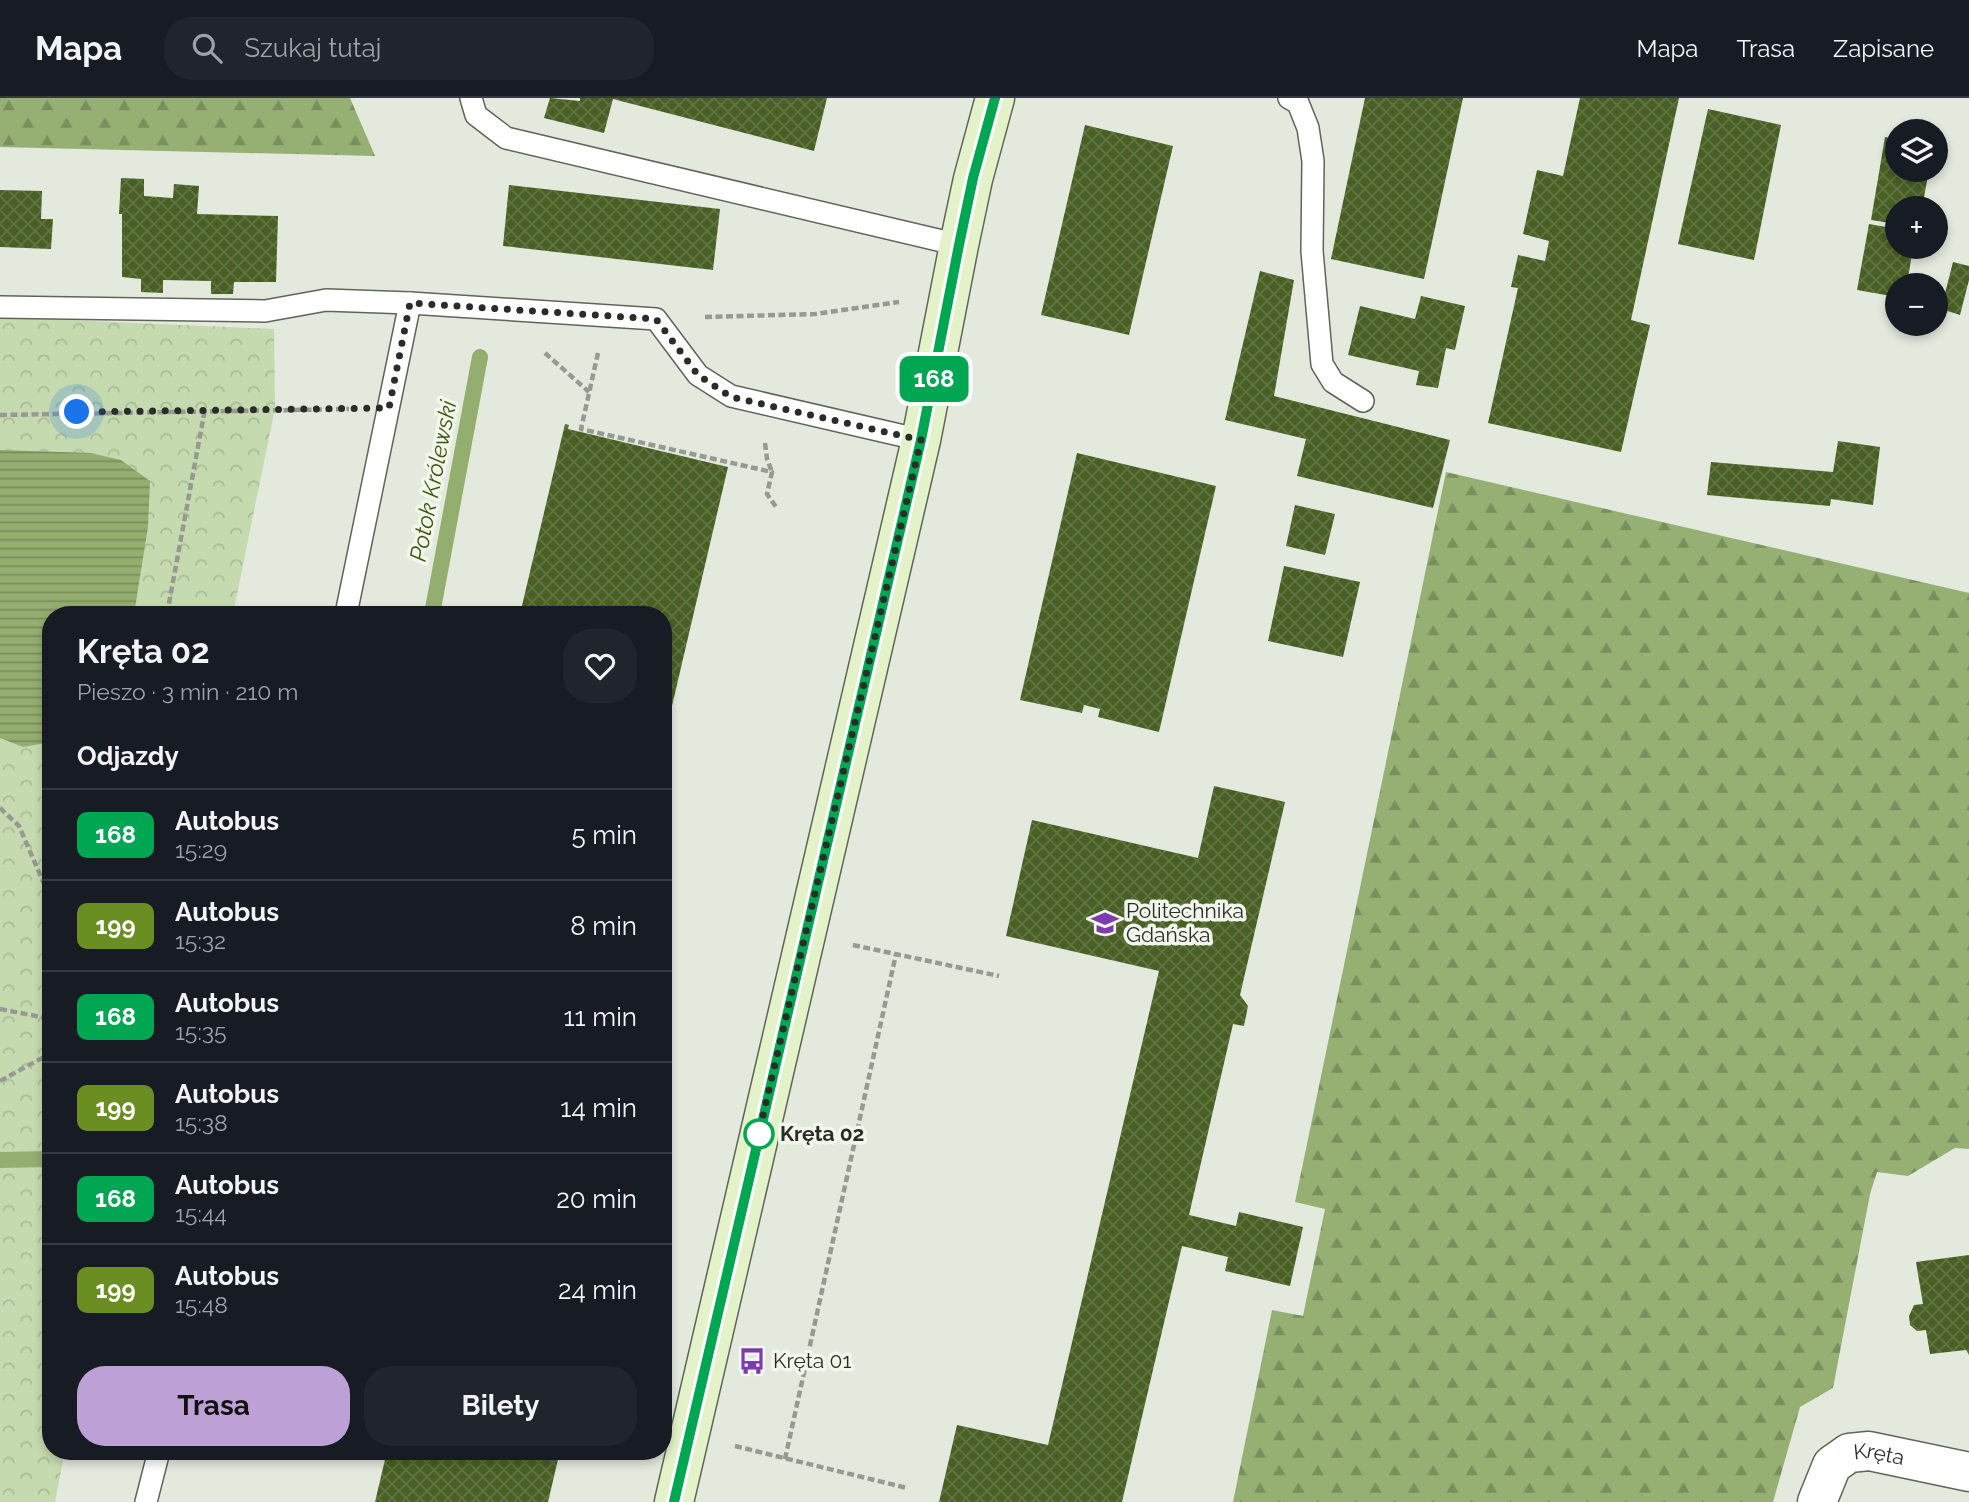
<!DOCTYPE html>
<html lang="pl">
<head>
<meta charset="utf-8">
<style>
  :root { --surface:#171b24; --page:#20242c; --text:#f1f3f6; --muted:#9ea1a6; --line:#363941; --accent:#bda0d6 }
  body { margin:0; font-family:Raleway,sans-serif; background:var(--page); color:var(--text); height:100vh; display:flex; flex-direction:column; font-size:26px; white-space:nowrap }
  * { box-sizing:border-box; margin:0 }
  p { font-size:23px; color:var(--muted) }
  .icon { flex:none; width:38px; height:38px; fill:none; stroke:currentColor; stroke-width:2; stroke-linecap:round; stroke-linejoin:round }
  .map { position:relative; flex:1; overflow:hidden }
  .sheet { position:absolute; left:42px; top:508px; width:630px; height:854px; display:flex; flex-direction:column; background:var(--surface); border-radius:28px; box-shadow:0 4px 10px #0003 }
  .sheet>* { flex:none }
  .badge { padding:0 14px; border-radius:10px; font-size:24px; line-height:46px }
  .tools { position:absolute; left:1885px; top:21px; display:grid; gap:14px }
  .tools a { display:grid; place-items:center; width:63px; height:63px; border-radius:50%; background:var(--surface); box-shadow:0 4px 10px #0003; font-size:35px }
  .you { position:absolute; width:35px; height:35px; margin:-18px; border:5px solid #fff; border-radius:50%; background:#1a73e8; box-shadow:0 0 0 10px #1a73e833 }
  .map>.badge { position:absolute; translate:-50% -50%; box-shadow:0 0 0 4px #fff }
  h2 { padding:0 35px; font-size:26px; line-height:63px }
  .round { display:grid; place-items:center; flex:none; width:74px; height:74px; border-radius:28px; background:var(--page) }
  .summary { display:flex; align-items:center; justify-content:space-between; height:119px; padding:0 35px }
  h1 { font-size:33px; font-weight:700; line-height:52px }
  .primary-button { display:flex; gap:14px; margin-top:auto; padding:14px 35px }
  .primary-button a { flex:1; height:80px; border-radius:28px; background:var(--accent); color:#111; font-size:28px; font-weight:700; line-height:80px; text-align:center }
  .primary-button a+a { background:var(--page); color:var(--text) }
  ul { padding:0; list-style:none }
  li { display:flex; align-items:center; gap:21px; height:91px; padding:0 35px; border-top:2px solid var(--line) }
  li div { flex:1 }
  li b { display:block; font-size:26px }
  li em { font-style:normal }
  li .badge { min-width:77px; font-weight:700; text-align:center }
  header { display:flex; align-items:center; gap:42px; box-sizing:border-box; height:98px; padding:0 35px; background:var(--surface); border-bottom:2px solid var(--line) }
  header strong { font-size:33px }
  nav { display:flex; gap:38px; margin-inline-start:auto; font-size:24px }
  .search { width:490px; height:63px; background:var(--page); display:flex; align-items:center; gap:18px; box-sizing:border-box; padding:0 24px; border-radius:28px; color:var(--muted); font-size:26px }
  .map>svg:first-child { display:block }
  .forest { fill:url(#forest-firs) }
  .park { fill:url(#park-crowns) }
  .water { fill:url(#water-rules) }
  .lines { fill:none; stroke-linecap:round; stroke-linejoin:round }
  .stream { stroke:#94ae70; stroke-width:16 }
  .building { fill:url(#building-cross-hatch) }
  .lane-casing { stroke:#60655a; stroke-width:24 }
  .street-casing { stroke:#60655a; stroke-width:41 }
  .secondary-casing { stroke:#60655a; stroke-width:41 }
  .path { stroke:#969a91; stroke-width:4.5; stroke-dasharray:7 3.5; stroke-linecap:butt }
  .lane { stroke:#fff; stroke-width:21 }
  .street { stroke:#fff; stroke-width:38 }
  .secondary { stroke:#e3f2c8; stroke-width:38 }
  .line-casing { stroke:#fff; stroke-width:16 }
  .line { stroke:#00a651; stroke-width:10 }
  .walk { stroke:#2a2c28; stroke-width:7; stroke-dasharray:0 12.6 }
  .stop-dot { fill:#fff; stroke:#00a651; stroke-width:3.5 }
  .labels { text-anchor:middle; stroke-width:7; stroke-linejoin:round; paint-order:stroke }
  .poi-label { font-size:21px; fill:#2a2c28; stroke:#f1f7ea; text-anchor:start }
  .stop-label { font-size:21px; font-weight:bold; fill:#2a2c28; stroke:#f1f7ea; text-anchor:start }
  .street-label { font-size:21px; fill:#2a2c28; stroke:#f1f7ea }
  .water-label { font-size:23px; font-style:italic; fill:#3c540f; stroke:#f1f7ea }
</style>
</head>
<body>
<header>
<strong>Mapa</strong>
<div class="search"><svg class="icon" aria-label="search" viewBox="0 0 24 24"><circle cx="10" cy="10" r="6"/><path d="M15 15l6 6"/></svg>Szukaj tutaj</div>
<nav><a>Mapa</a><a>Trasa</a><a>Zapisane</a></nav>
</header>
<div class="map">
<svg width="1969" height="1404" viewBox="0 0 1969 1404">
  <defs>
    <pattern id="forest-firs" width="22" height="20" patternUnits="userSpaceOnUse" patternTransform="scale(1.75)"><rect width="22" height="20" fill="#95b072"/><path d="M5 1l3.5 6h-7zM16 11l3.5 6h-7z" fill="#7a8f5e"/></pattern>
    <pattern id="park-crowns" width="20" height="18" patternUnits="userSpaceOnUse" patternTransform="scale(1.75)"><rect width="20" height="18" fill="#c6daaf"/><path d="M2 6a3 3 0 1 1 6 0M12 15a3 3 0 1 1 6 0" fill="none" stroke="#aabb97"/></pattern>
    <pattern id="water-rules" width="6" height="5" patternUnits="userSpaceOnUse" patternTransform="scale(1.75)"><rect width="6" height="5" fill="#94ae70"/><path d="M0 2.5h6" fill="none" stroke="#798e5c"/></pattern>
    <pattern id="building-cross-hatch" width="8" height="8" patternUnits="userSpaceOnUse" patternTransform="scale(1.75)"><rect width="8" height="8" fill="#496024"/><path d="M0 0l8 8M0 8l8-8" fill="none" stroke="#617343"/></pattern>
  </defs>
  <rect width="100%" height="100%" fill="#e3e9dd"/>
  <g class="forest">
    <polygon points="0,0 350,0 375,58 0,49"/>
    <polygon points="1446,374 1969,495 1969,1051 1955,1050 1908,1078 1877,1074 1870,1096 1833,1290 1800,1309 1773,1404 1233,1404 1272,1212 1303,1218 1325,1111 1295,1104"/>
  </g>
  <polygon class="park" points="0,219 274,231 275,310 233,516 51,516 51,1353 65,1353 55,1404 0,1404"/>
  <polygon class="water" points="0,352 91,355 121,362 150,383 148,429 134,516 51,516 51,644 23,649 0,640"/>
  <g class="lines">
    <g class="stream">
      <polyline points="432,516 480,259"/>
      <polyline points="0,1062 51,1061"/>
    </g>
  </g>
  <g class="building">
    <polygon points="550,0 580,3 580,0 827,0 814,53 613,1 604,35 544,20"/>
    <polygon points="1365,0 1463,0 1424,181 1331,161"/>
    <polygon points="1580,0 1679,0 1631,222 1650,227 1621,354 1488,325 1518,190 1511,189 1518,157 1545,163 1549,143 1523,136 1537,72 1563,78"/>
    <polygon points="1708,11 1781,27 1754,162 1678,146"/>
    <polygon points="1085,27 1173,48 1129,237 1041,217"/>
    <polygon points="1885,39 1897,41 1897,72 1929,72 1922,110 1897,110 1897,126 1871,122"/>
    <polygon points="121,80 144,81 144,98 173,100 174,86 199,88 197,116 278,118 276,184 234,184 233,196 211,196 211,183 163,182 163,195 141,194 141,181 122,179 122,116 119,116"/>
    <polygon points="509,87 720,111 713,172 503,148"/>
    <polygon points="0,92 42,93 41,121 53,121 51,151 0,149"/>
    <polygon points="1869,126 1897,131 1897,149 1913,149 1907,187 1897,187 1897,199 1857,192"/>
    <polygon points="1953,164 1969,168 1969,182 1960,217 1941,211"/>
    <polygon points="1260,173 1294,182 1274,298 1450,342 1433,410 1297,378 1306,341 1225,322"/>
    <polygon points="1421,198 1465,208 1455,252 1446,250 1438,290 1416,287 1419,273 1348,257 1360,208 1415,221"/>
    <polygon points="565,326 569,327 568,331 728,369 664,642 663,516 520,516"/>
    <polygon points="1838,343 1880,349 1873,407 1831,401 1830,408 1707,397 1711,364 1833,374"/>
    <polygon points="1077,355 1216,388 1159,634 1098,619 1100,611 1084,607 1082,615 1020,602"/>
    <polygon points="1295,407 1335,416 1325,457 1286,448"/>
    <polygon points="1284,468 1360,484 1343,559 1268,543"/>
    <polygon points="1214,688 1285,704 1240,897 1248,908 1244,928 1233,926 1189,1117 1236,1128 1239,1114 1303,1129 1290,1188 1225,1173 1228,1159 1182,1148 1122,1404 939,1404 957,1327 1048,1347 1159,873 1006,838 1032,722 1198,760"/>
    <polygon points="1969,1157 1969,1257 1966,1252 1930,1256 1926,1232 1917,1233 1910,1227 1909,1218 1914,1207 1923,1206 1916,1164"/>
    <polygon points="387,1353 560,1353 548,1404 375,1404"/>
  </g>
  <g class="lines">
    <defs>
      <g id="lane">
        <polyline points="471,0 476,17 506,40 959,147"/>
        <polyline points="1289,0 1298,5 1308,30 1313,63 1312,153 1322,266 1333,284 1363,303"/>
        <polyline points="0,209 265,213 326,202 410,205 656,221 698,277 731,298 921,342"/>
        <polyline points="346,516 410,205"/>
        <polyline points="146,1404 159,1353"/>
      </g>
      <g id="street">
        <path id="s1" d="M1817,1404L1832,1367L1849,1355L1869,1353L1969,1374"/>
      </g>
      <polyline id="secondary" points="674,1404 921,342 959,147 973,81 995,0"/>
    </defs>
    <use href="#lane" class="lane-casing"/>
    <use href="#street" class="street-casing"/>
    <use href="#secondary" class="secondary-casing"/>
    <g class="path">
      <polyline points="705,219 815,216 899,204"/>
      <polyline points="545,255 589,294"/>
      <polyline points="598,255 581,331 772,374 767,396 776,409"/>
      <polyline points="0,317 349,311"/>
      <polyline points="765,345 767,361 772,374"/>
      <polyline points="167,516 205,311"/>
      <polyline points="0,710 19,728 51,802"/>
      <polyline points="853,847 999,878"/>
      <polyline points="0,911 51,921"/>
      <polyline points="0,983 51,955"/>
      <polyline points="735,1348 907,1390"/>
      <polyline points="785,1361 896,856"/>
    </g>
    <use href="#lane" class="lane"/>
    <use href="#street" class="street"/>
    <use href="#secondary" class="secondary"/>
  </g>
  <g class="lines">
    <defs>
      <polyline id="line" points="674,1404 921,342 959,147 973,80 995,0"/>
    </defs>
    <use href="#line" class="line-casing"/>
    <use href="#line" class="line"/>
    <polyline class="walk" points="77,314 389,310 410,205 656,221 698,277 731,299 921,342 757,1043 759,1036"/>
  </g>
  <defs>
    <symbol id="university-bare" viewBox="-9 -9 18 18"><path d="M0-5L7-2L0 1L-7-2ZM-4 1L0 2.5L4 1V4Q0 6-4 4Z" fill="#7d3baf" stroke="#f1f7ea" stroke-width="2.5" paint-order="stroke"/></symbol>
    <symbol id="bus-bare" viewBox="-9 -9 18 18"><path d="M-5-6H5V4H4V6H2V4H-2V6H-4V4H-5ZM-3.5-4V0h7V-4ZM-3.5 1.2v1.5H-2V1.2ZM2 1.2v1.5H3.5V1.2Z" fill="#7d3baf" stroke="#f1f7ea" stroke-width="2.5" paint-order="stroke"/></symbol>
  </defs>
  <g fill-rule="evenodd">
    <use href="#university-bare" x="1086" y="806" width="38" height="38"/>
    <use href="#bus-bare" x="733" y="1244" width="38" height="38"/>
  </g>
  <circle class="stop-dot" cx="759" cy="1036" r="14"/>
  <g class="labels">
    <g class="poi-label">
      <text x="1126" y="820">Politechnika<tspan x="1126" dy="24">Gdańska</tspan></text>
      <text x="773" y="1270">Kręta 01</text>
    </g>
    <g class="stop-label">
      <text x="780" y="1043">Kręta 02</text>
    </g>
    <g class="street-label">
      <text dy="7" stroke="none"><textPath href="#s1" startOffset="91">Kręta</textPath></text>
    </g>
    <g class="water-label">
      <text transform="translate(433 383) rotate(-79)" y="8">Potok Królewski</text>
    </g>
  </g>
</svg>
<div class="tools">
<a><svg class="icon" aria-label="layers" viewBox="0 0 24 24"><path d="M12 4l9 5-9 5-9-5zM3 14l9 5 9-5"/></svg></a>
<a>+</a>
<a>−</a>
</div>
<div class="you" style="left:77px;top:314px"></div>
<b class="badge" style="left:934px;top:281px;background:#00a651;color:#fff">168</b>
<section class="sheet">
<div class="summary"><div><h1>Kręta 02</h1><p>Pieszo · 3 min · 210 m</p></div><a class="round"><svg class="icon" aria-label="heart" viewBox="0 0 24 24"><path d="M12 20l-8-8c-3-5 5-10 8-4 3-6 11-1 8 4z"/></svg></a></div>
<h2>Odjazdy</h2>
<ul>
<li><span class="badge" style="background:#00a651;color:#fff">168</span><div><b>Autobus</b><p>15:29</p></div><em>5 min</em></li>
<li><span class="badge" style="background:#6b8e23;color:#fff">199</span><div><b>Autobus</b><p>15:32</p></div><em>8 min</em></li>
<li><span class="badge" style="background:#00a651;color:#fff">168</span><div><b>Autobus</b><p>15:35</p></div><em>11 min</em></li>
<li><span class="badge" style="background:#6b8e23;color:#fff">199</span><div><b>Autobus</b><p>15:38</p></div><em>14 min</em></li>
<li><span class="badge" style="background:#00a651;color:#fff">168</span><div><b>Autobus</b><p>15:44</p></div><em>20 min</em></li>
<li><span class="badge" style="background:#6b8e23;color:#fff">199</span><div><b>Autobus</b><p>15:48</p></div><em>24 min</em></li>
</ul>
<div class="primary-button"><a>Trasa</a><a>Bilety</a></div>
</section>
</div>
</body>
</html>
